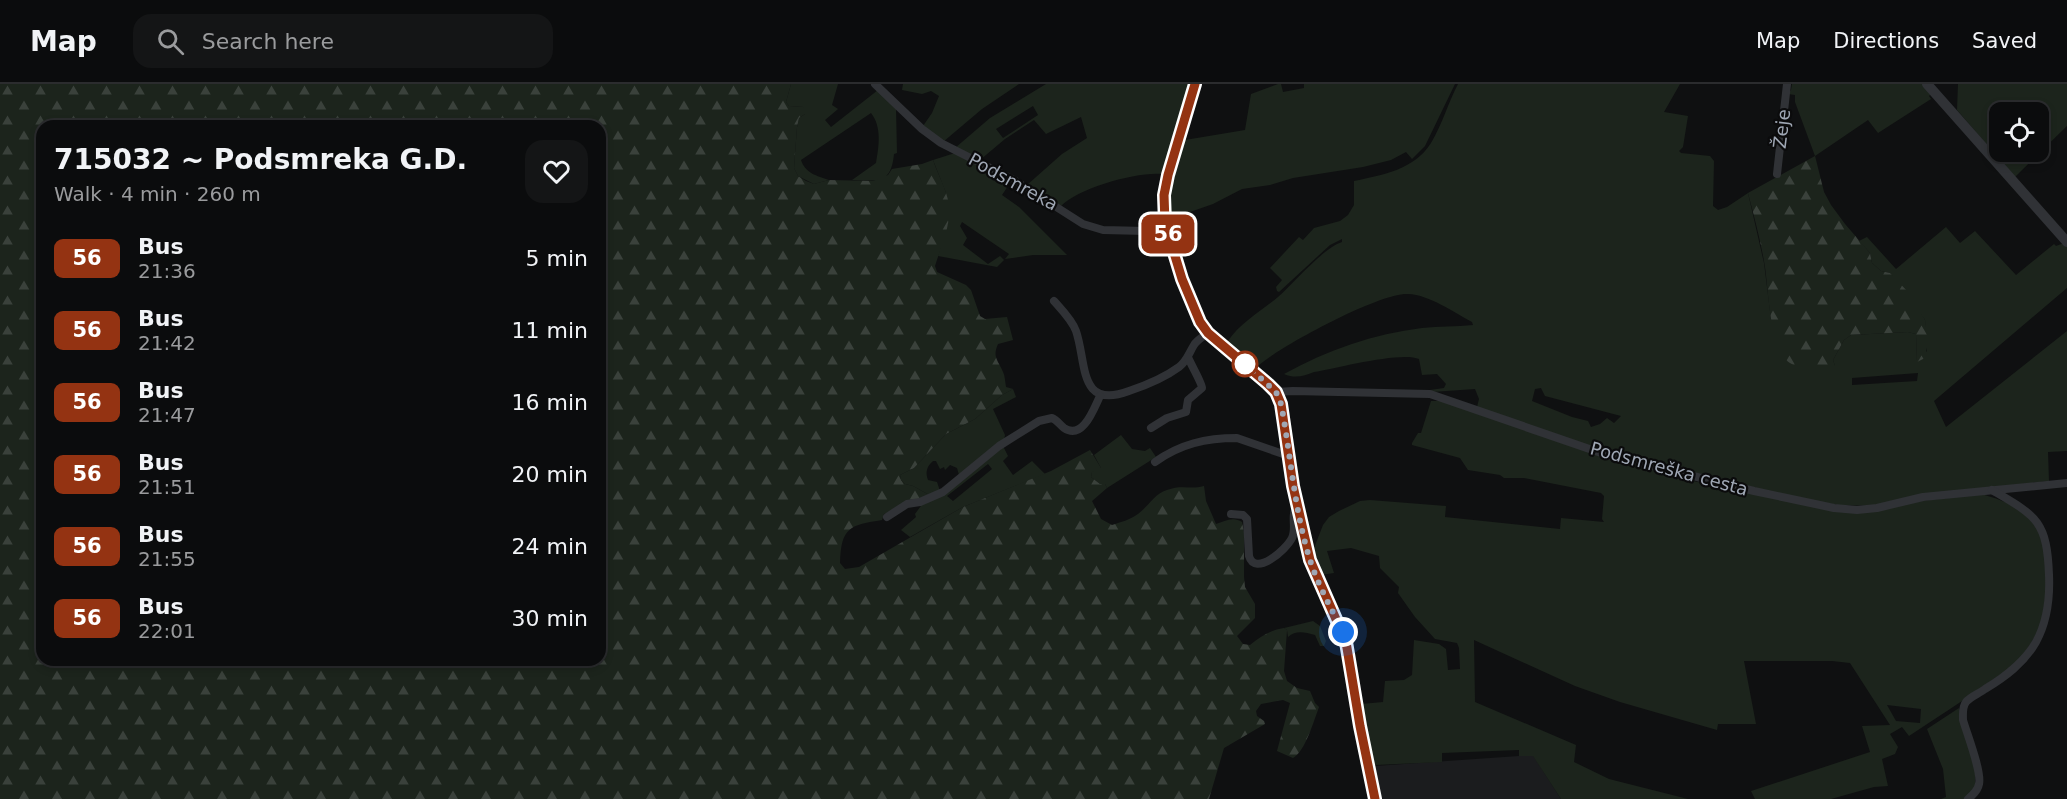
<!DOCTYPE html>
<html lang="en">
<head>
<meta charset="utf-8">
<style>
  :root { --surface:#0b0c0d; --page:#141516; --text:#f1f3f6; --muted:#9a9b9d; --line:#2b2c2e }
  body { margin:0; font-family:"DejaVu Sans",sans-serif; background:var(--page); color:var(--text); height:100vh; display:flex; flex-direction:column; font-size:22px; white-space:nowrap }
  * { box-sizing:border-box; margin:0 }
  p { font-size:20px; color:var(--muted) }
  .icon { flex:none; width:33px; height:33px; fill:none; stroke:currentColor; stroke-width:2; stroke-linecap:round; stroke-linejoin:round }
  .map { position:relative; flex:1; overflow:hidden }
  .drawer { position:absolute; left:36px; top:36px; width:570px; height:546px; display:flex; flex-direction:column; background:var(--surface); border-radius:18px; box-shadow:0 3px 9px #0003,0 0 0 2px var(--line) }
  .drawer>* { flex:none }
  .badge { padding:0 12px; border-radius:9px; font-size:21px; line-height:39px }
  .buttons { position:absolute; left:1989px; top:18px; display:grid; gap:12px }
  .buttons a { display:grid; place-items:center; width:60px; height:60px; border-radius:12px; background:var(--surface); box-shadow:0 3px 9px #0003,0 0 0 2px var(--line); font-size:30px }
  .you { position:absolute; width:30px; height:30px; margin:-15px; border:4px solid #fff; border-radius:50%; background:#1a73e8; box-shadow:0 0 0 9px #1a73e833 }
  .map>.badge { position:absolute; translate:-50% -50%; box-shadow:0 0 0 3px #fff }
  .round { display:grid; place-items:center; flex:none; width:63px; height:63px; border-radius:18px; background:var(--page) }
  .headline { display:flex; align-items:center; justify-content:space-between; height:102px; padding:0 18px }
  h1 { font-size:28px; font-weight:800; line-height:45px }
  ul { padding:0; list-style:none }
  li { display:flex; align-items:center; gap:18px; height:72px; padding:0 18px }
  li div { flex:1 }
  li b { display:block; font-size:22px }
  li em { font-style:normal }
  li .badge { min-width:66px; font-weight:700; text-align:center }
  header { display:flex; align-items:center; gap:36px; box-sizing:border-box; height:84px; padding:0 30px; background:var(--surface); border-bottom:2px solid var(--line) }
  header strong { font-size:28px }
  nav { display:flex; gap:33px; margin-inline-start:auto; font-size:21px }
  .search { width:420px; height:54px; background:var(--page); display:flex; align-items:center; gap:15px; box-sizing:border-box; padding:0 21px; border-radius:18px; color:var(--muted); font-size:22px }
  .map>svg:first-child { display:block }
  .built { fill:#1b1c1e }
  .grass { fill:#1c241c; fill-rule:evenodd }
  .forest { fill:url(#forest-firs); fill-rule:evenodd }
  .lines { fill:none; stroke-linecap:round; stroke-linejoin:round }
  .minor { stroke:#303236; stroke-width:8 }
  .tertiary { stroke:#303236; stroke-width:10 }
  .line-casing { stroke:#fff; stroke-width:14 }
  .line { stroke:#943312; stroke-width:9 }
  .walk { stroke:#9fa7b4; stroke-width:6; stroke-dasharray:0 10.8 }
  .stop-dot { fill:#fff; stroke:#943312; stroke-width:3 }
  .labels { text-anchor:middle; stroke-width:4.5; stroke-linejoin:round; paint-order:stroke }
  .street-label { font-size:18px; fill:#9fa7b4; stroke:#0b0b0c }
</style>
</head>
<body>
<header>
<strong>Map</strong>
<div class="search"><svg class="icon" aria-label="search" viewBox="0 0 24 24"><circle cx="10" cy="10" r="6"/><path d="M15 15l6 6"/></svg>Search here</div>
<nav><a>Map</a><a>Directions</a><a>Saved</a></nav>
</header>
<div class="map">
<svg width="2067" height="715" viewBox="0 0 2067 715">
  <defs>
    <pattern id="forest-firs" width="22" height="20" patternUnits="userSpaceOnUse" patternTransform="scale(1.5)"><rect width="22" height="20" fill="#1c241c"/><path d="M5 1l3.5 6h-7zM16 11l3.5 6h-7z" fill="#3a413b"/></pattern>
  </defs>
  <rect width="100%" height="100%" fill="#0f1011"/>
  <polygon class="built" points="1533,671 1561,715 1382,715 1375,682"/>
  <g class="grass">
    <path d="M791,0H838L832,21L838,25L825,36L831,43L878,6L896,24L897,69L894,70C891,100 879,97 852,96L876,79C879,62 882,43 871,29L801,76C805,89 817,92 829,96L814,100L798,92L794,84L797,43L799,34L805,30L803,23L789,22L786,18Z"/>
    <polygon points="903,0 1019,0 982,25 943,58 923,42 932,29 939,12 931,7 922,10 902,6"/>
    <path d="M1046,0H1190L1163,90C1138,87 1078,104 1061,122L1027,101L1062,70L1087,54L1081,33L1046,50L1034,36L1005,55L980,76L955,64L990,34ZM1033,22L1038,31L1003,54L996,45Z"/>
    <polygon points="1278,0 1281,0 1283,8 1304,4 1304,0 1455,0 1425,62 1412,75 1406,68 1391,76 1363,83 1293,94 1270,101 1242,105 1213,120 1170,135 1169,111 1185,56 1245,46 1251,10"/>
    <path d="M1458,0H1680L1664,28L1688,32L1683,63L1679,67L1681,69L1710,72L1714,77L1713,122L1718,126L1727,123L1748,109L1764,179L1771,235L1835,282L1833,276L1844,256L1851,251L1908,248L1916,250L1917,277L1927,267L1925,236L1890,189L1881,187L1872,179L1870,169L1859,157L1867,153L1896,185L1946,143L1960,159L1975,147L2016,191L2054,160L2056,162L2064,159L2067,163V204L1934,317L1946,343L2067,247V367L2048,368L2049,397L1929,410L1877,422L1838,421L1795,413L1604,367L1477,323L1479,315L1475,305L1432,308L1423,307L1444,304L1446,300L1437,290L1422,291L1419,275C1402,267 1337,284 1314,288C1304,292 1295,295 1284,290C1327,266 1374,250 1422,244C1439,242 1456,243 1473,241L1472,238C1453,228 1430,211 1408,210C1381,208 1280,262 1258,282L1246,271L1229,261L1228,257C1240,239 1261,227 1278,213C1294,199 1323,164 1342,158V155L1330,161L1279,208L1277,207L1276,203L1282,196L1270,184L1299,153L1303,156L1314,144L1340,137L1348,131L1354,121V97C1382,91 1414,86 1431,59C1442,41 1448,19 1458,0ZM1918,289L1917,297L1852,301V294ZM1541,304L1545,312L1621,332L1614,339L1607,334L1600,340L1591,343L1588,337L1572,333L1532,317L1535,305Z"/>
    <polygon points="1792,0 1923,0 1931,10 1929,12 1931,15 1878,49 1868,36 1815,72 1795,18 1795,11 1788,10 1791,6"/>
    <path d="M1958,0H2067V42L2015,93L1957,26ZM2000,28H2038V68H2000Z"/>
    <polygon points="955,69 1009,96 1008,102 1002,111 1019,123 1067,171 1033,171 1005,175 1009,170 962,138 960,142 967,154 963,161 988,180 1000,172 1004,176 997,183 938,172 948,138 946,109 933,76"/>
    <path d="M1013,305L1016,313L993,325L1005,351L1004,356L959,391L957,384L950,381L945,386L944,383L940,385L936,377H933C927,382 925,388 928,396L937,398L940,407L931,412L913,402L905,400L901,396L900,391L914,384L946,350L975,335L1002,311Z"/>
    <path d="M1431,317H1443L1602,372L1693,397L1837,427L1981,410C1997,414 2021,423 2033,436C2050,453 2048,517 2041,538C2037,551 2029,563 2021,573C2011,585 1997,593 1985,601C1960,619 1934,635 1909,652L1902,643L1890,650L1898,663L1895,670L1882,675L1888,702L1874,703L1831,715H1755L1751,707L1870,668L1862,642L1890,641L1850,579L1832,577H1744L1756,640H1718L1717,646L1620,618L1575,602L1474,556L1475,618L1576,661L1574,678L1609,695L1688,715H1561L1533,672H1519V666L1442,669V678L1375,681L1361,620L1383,618L1385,597L1404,596L1412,591L1414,556L1439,560L1446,565L1448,586L1460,585L1459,564L1457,559L1435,555L1415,533L1398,509L1399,503L1380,484L1379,472L1351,464L1327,467L1334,489L1321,491L1314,464L1323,441L1329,433L1339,427L1360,417L1370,416L1446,422L1445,433L1560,445L1561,434L1604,438L1602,435L1604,412L1601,409L1524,394H1504L1500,391L1468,386L1460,374L1412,361V359L1418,349H1421ZM1887,621L1921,625L1920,639L1896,637Z"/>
    <polygon points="1121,351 1132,365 1145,367 1150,364 1156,373 1107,404 1105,400 1100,400 1091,393 1092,388 1101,384 1094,371"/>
    <path d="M1003,362L1008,372L1003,377L1013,391L1032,377L1045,390L963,423L910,453L901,446L916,433L915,430L923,419ZM988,380L992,385L953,417L947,412Z"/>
    <path d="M1313,537L1320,542L1326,557L1324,562H1320L1315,551C1304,548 1296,546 1288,553L1287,546L1284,544Z"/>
    <polygon points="1959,624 1975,685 1975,704 1965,715 1941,715 1946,713 1943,685 1927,645"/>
  </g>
  <g class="forest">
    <path d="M0,0H791L786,18L789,22L803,23L806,25L805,30L799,34L797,43L794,84L798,92L806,97L814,100L829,96L873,97L888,91L892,85L922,80L933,76C938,91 947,106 949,121C951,142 941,162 935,182L937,188L966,201L971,206L980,232L985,235L1007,233L1013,256L998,260C992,273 998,276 1003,288C1005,292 1005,298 1006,303L1013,305L1002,311L975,335L946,350L914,384L900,391L901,396L905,400L913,402L931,412L884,430L882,436C850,441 841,443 840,479L845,485L859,483L963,423L1051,387L1090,366L1101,384V387L1092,388L1091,393L1100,400H1105L1107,404L1092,417L1101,435L1112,441C1121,438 1130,436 1138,430C1149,422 1154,410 1167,406C1183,400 1190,406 1204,402L1206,417L1216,440C1225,437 1233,432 1242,438L1244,448V493L1245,503L1255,520V534L1237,552L1243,560L1250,561C1261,552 1271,546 1284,544L1287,546L1284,587L1287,597L1297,604L1310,607L1315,619L1319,623C1314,636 1305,668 1293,674L1277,667L1290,619L1283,616L1261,620L1256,627L1257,632L1264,637L1265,640L1224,664L1209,715H0ZM42,42H600V576H42Z"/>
    <path d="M1815,72L1824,108L1831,121L1845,140L1870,169L1872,179L1881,187L1890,189L1908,208L1925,236L1928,258L1925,274L1917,278L1916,250L1908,248L1851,251L1844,256L1833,276L1835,282C1821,283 1802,287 1790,279C1768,265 1769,201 1764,177C1760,154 1754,132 1748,109Z"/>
  </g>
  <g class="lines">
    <g class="minor">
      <polyline points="875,0 922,45 941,59 1014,96 1083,140 1103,146 1146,147 1169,155"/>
      <polyline points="1777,90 1787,0"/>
      <path d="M1054,217C1062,226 1072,236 1076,247C1087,279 1078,326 1129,307C1147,301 1164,294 1179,283C1187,277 1189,269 1194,261C1197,256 1203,253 1208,249"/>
      <polyline points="1276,308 1293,307 1430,310 1604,370 1754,407 1834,424 1857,426 1877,424 1923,413 2067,399"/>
      <path d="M1151,344L1167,334L1186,328L1188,316L1202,304C1202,299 1191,281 1188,273"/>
      <path d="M1155,378C1180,360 1206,354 1237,354L1289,372"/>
      <path d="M1231,430L1243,431L1247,435L1249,472C1255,493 1286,466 1292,454C1297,444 1290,432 1297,422"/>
      <path d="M887,433L907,420L920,418L943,408L999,362L1039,337L1052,334C1057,336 1060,341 1064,344C1083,357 1094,324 1100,312"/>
      <path d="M1968,715C1973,711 1978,706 1979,700C1982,688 1967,650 1963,636C1963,630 1962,623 1966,618C1970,613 1980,609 1985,605C2005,593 2024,579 2036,558C2047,538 2050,514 2049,491C2047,436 2036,432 1992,406"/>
    </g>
    <g class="tertiary">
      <polyline points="1195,0 1168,91 1164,111 1165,139 1182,195 1200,239 1208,249 1268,300 1276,308 1281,320 1293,402 1310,475 1346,558 1360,642 1375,715"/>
      <polyline points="1927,0 2067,158"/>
    </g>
  </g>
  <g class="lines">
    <defs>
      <polyline id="line" points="1195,0 1168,91 1164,111 1165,139 1182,195 1200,238 1208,249 1268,300 1276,308 1281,320 1293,402 1310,476 1346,558 1360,642 1375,715"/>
    </defs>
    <use href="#line" class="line-casing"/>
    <use href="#line" class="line"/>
    <path class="walk" d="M1245,280L1276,308L1281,320C1291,372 1294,425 1310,476C1318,501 1331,524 1343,548"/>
  </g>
  <circle class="stop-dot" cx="1245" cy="280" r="12"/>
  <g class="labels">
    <g class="street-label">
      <text transform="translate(1782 45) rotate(-83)" y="6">Žeje</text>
      <text transform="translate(1013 98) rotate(29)" y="6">Podsmreka</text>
      <text transform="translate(1669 385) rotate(15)" y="6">Podsmreška cesta</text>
    </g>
  </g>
</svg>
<div class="buttons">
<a><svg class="icon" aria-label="locate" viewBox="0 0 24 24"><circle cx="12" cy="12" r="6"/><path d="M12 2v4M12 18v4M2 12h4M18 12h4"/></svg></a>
</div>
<div class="you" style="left:1343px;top:548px"></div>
<b class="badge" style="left:1168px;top:150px;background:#943312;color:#fff">56</b>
<section class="drawer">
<div class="headline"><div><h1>715032 ~ Podsmreka G.D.</h1><p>Walk · 4 min · 260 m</p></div><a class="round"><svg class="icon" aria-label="heart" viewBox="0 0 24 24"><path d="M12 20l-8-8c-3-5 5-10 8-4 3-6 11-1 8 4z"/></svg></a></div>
<ul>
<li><span class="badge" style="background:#943312;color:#fff">56</span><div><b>Bus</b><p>21:36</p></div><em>5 min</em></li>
<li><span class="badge" style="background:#943312;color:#fff">56</span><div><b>Bus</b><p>21:42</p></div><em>11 min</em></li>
<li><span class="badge" style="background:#943312;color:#fff">56</span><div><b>Bus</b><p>21:47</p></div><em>16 min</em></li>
<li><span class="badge" style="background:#943312;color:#fff">56</span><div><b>Bus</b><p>21:51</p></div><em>20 min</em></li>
<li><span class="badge" style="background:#943312;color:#fff">56</span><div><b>Bus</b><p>21:55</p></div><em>24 min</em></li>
<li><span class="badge" style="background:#943312;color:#fff">56</span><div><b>Bus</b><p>22:01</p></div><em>30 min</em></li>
</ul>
</section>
</div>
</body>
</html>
